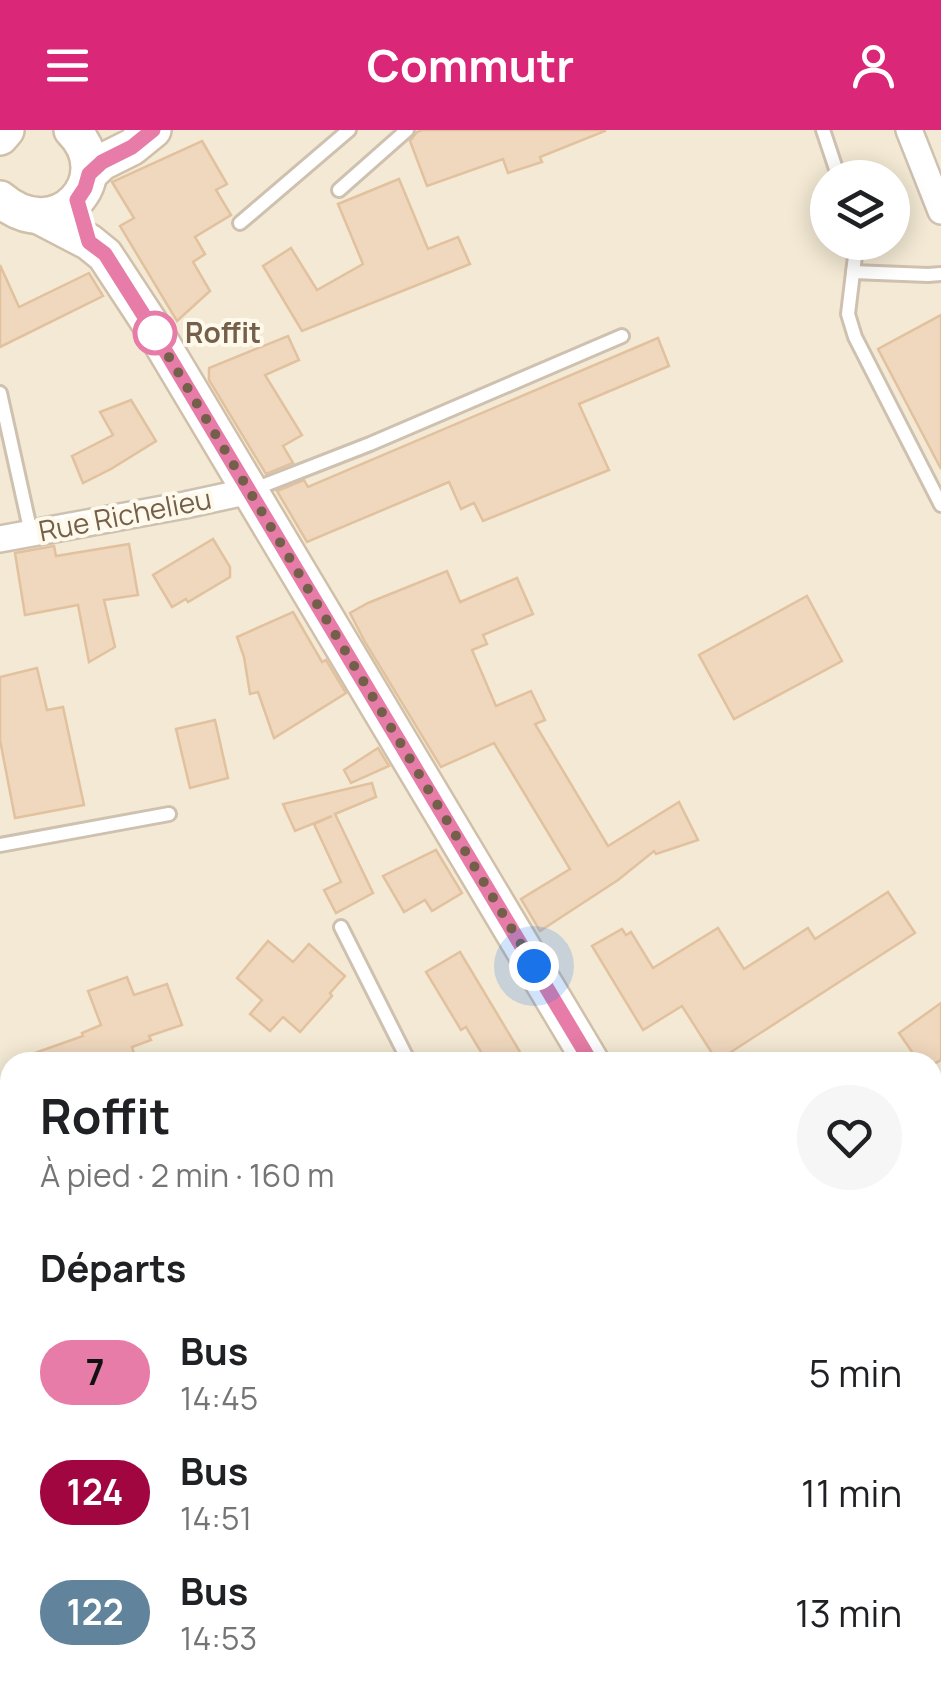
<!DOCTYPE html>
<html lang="fr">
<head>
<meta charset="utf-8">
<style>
  :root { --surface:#fff; --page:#f6f6f6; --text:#202124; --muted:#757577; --accent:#db2777 }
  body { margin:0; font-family:Manrope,sans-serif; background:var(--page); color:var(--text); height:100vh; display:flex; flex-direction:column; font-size:38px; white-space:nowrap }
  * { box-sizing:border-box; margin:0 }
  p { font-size:32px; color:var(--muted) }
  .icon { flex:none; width:55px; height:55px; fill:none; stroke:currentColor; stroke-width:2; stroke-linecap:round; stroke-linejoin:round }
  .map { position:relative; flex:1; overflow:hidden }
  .details { position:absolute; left:0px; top:922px; width:942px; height:642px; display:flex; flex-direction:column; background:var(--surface); border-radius:30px 30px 0 0; box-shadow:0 5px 25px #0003 }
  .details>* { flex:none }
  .badge { padding:0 20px; border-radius:32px; font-size:35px; line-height:65px }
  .controls { position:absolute; left:810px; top:30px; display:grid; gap:20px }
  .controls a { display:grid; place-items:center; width:100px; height:100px; border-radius:50%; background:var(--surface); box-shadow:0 5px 25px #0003; font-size:50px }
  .you { position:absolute; width:50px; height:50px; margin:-25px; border:8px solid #fff; border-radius:50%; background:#1a73e8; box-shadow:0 0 0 15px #1a73e833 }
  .map>.badge { position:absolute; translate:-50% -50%; box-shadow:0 0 0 5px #fff }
  h2 { padding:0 40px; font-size:38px; line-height:90px }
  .round { display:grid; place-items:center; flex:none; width:105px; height:105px; border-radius:52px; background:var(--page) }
  .summary { display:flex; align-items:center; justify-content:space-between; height:170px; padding:0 40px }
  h1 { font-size:48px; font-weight:700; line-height:75px }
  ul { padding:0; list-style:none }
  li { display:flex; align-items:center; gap:30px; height:120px; padding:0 40px }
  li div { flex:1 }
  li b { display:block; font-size:38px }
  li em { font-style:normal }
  li .badge { min-width:110px; font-weight:700; text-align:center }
  header { display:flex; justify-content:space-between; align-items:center; height:130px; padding:0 40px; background:var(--accent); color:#fff; font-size:45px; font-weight:700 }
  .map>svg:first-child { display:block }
  .residential { fill:#f3e9d4; fill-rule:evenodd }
  .building { fill:#f0d8be; stroke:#e2c19e; stroke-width:2.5 }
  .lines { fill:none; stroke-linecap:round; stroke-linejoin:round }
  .lane-casing { stroke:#cfc1af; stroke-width:18 }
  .street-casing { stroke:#cfc1af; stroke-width:30 }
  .secondary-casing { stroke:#d0c0a9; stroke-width:40 }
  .lane { stroke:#fff; stroke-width:12 }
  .street { stroke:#fff; stroke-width:25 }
  .secondary { stroke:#fff; stroke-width:35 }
  .line-casing { stroke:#fff; stroke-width:22 }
  .line { stroke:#e67ca7; stroke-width:15 }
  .walk { stroke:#745f4b; stroke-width:10; stroke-dasharray:0 18 }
  .stop-dot { fill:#fff; stroke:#e67ca7; stroke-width:5 }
  .labels { text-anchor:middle; stroke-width:8; stroke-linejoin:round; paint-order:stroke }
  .stop-label { font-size:28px; font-weight:bold; fill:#745f4b; stroke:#fef9eb; text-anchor:start }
  .street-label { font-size:28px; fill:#745f4b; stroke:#fef9eb }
</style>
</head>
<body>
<header><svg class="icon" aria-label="menu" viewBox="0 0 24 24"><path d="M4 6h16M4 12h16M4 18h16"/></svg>Commutr<svg class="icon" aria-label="person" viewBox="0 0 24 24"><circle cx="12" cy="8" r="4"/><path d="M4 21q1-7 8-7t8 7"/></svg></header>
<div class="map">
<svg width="941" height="1563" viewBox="0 0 941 1563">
  <rect width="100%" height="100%" fill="#fcf6e5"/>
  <path class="residential" d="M0,0H941V1563H0ZM828,48H892V112H828ZM10,932H932V1555H10Z"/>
  <g class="building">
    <polygon points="422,0 605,0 605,1 540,27 542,32 508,43 503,29 427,56 410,11 417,2"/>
    <polygon points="202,11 227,54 216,60 231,85 195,107 205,124 193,132 210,161 177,191 120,96 134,88 112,52"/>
    <polygon points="399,49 428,119 458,107 470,134 302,201 263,136 291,118 317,160 363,134 338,74"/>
    <polygon points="0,135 19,177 89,143 103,166 0,217"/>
    <polygon points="941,185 941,339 878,219"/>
    <polygon points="288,206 299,230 265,245 302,305 283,316 293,333 266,344 209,250 209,238"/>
    <polygon points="658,208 669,236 579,274 609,340 483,391 474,373 461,379 449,352 307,412 277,361 304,350 308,357"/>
    <polygon points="131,270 156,311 111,339 83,353 72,326 113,305 100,282"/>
    <polygon points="213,409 230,437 230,447 188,472 186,469 172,477 153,445"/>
    <polygon points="129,414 138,465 104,470 115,517 89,532 78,475 25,485 15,423 54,416 56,426"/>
    <polygon points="447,441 460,472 517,448 533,484 483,505 487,514 472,520 496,576 531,561 545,590 535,594 608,716 679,672 698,710 656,724 654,721 618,750 540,801 521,769 570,739 494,613 441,637 365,512 350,483 368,473"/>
    <polygon points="807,466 842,531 734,589 699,525"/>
    <polygon points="293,482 322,532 326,530 346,563 274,608 258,562 250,564 244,527 237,507"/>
    <polygon points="37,538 47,580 63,577 84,675 15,688 0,610 0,547"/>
    <polygon points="215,590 228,648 190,658 176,599"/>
    <polygon points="378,618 389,636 351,653 344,640"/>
    <polygon points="372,653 376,667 335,684 373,763 336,783 324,760 341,752 314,694 332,686 295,701 283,674"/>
    <polygon points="436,720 462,763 432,781 425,770 404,782 383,746"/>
    <polygon points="888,762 915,803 717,931 682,876 643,900 592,816 622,799 626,805 631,802 653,838 718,798 744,839 808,798 815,809"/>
    <polygon points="268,811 293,832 309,814 345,846 330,863 332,866 300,902 283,887 270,901 250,884 262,870 237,848"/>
    <polygon points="460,822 526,932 487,932 466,897 461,900 426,842"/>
    <polygon points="127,847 134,865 167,854 182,895 149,906 151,910 132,917 135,927 120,932 18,932 18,929 83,906 82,903 101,895 88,861"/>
    <polygon points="941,873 941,930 932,935 932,932 919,932 899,903"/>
  </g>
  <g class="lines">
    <defs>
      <g id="lane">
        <polyline points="823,0 839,48"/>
        <polyline points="339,60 407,0"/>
        <polyline points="240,93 349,0"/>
        <polyline points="853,112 855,126 848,184 855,207 941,375"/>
        <polyline points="853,142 928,145 941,144"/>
        <polyline points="0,263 31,403"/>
        <polyline points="252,360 370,314 622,206"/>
        <polyline points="0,715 169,684"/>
        <polyline points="341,797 409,932"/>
      </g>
      <g id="street">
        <polyline points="909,0 941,81"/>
        <polyline points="0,409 185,375 250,361"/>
        <polyline points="932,971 941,965"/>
        <polyline points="0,1414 10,1411"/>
        <polyline points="0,1488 10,1501"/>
        <polyline points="50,1555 55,1563"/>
        <polyline points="855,1555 860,1563"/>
        <polyline points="277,1563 295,1555"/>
      </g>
      <g id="secondary">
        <polyline points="0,7 6,0"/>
        <polyline points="89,44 102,32 132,17 153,0"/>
        <path d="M0,69C57,118 120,48 72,0"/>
        <polyline points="41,87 89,112 105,125 149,192 591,932"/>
        <polyline points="932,1499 941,1513"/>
      </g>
    </defs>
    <use href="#lane" class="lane-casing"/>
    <use href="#street" class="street-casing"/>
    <use href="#secondary" class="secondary-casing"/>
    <use href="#lane" class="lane"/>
    <use href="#street" class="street"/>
    <use href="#secondary" class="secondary"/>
  </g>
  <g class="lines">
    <defs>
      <polyline id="line" points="153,0 132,17 102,32 89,44 85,58 77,70 89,112 105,124 148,192 591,932"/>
    </defs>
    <use href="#line" class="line-casing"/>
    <use href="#line" class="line"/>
    <polyline class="walk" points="155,203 148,192 534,836"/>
  </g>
  <circle class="stop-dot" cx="155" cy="203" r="20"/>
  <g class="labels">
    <g class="stop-label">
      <text x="185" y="213">Roffit</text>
    </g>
    <g class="street-label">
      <text transform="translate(125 385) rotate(-11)" y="10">Rue Richelieu</text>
    </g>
  </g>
</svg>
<div class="controls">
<a><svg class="icon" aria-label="layers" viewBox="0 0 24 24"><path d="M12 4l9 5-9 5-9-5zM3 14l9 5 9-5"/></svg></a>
</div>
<div class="you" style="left:534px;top:836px"></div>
<section class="details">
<div class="summary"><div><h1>Roffit</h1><p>À pied · 2 min · 160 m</p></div><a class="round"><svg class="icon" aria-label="heart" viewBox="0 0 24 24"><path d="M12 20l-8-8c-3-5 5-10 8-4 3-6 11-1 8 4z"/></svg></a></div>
<h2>Départs</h2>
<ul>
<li><span class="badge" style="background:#e67ca7;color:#111">7</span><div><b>Bus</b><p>14:45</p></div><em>5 min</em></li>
<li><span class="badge" style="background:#a20641;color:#fff">124</span><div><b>Bus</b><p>14:51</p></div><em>11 min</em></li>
<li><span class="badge" style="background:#61849c;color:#fff">122</span><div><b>Bus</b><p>14:53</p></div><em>13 min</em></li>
</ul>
</section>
</div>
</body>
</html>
